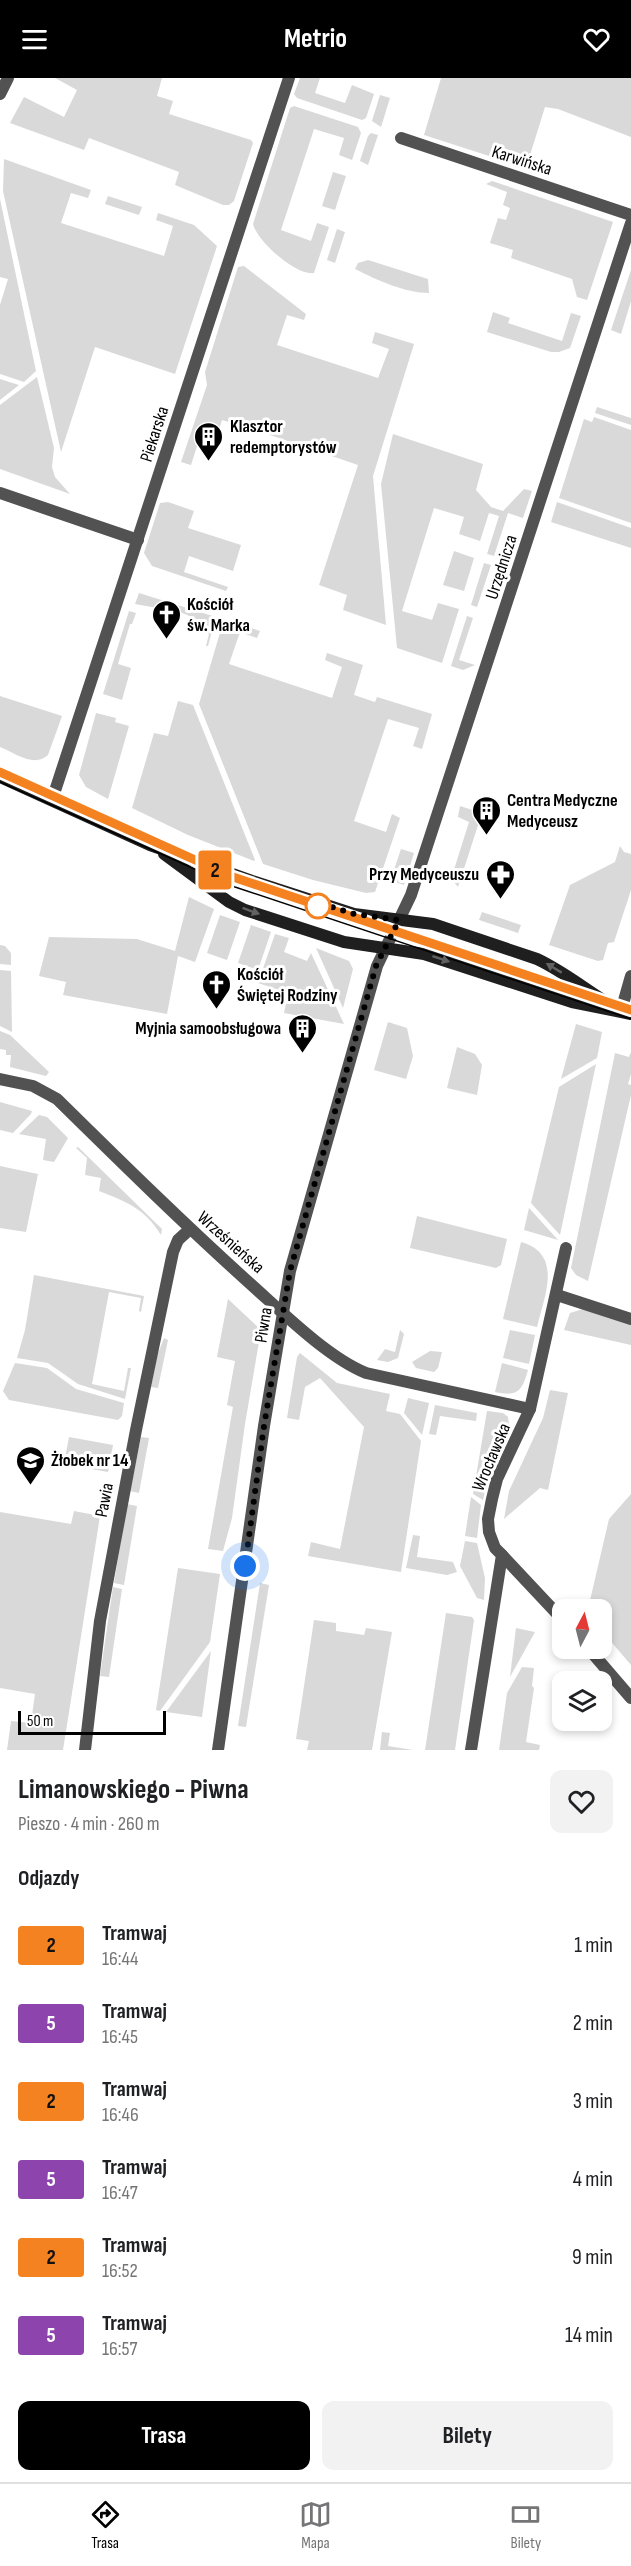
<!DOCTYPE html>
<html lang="pl">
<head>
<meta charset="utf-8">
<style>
  :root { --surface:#fff; --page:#f2f2f2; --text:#202124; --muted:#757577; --line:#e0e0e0; --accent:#000 }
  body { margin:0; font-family:"Sofia Sans Condensed",sans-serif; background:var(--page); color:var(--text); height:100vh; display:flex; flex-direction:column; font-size:22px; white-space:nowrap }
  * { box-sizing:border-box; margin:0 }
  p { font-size:20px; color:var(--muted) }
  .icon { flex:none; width:33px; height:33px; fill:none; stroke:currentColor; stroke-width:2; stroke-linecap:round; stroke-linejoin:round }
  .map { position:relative; height:1672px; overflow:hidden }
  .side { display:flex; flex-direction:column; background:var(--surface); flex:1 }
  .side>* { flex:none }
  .badge { padding:0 12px; border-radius:4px; font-size:21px; line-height:39px }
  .needle { width:39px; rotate:7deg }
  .buttons { position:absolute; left:552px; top:1521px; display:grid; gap:12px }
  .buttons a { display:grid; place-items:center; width:60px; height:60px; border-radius:12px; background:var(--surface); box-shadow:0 3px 9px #0003; font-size:30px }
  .scale { position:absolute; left:18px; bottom:15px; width:148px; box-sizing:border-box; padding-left:6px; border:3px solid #000; border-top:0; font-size:16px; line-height:21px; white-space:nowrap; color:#000; -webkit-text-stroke:4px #fff; paint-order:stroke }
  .you { position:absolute; width:30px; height:30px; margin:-15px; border:4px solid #fff; border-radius:50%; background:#1a73e8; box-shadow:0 0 0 9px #1a73e833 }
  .map>.badge { position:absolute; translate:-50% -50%; box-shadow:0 0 0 3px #fff }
  h2 { padding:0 18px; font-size:22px; line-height:54px }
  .round { display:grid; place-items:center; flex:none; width:63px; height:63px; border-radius:12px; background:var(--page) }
  .overview { display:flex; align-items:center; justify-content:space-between; height:102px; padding:0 18px }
  h1 { font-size:28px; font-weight:700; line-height:45px }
  .button { display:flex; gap:12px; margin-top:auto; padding:12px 18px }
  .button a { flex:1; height:69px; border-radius:12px; background:var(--accent); color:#fff; font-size:24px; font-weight:700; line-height:69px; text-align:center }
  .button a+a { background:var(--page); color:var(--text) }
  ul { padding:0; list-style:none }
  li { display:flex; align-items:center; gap:18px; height:78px; padding:0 18px }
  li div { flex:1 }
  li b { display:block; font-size:22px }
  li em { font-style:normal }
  li .badge { min-width:66px; font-weight:700; text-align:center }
  header { display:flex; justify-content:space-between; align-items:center; height:78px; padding:0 18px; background:var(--accent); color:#fff; font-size:27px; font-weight:700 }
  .tabs { display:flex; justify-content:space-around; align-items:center; height:84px; border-top:2px solid var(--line); background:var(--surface); font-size:16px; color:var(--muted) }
  .tabs a { display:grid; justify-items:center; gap:3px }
  .tabs .on { color:var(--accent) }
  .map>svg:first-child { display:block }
  .green { fill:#d9d9d9 }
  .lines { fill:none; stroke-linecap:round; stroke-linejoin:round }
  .street { stroke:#525252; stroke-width:12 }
  .secondary { stroke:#1f1f1f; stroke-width:12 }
  .tram { stroke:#000; stroke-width:1.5 }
  .oneway { fill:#626262 }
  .line-casing { stroke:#fff; stroke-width:14 }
  .line { stroke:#f58220; stroke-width:9 }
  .walk { stroke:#000; stroke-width:6; stroke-dasharray:0 10.8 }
  .stop-dot { fill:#fff; stroke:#f58220; stroke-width:3 }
  .labels { text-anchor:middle; stroke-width:6; stroke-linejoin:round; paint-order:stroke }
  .street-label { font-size:18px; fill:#000; stroke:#fff }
  .poi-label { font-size:18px; font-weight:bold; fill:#000; stroke:#fff; text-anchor:start }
</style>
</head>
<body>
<header><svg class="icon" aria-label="menu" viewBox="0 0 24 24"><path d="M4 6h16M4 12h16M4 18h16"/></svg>Metrio<svg class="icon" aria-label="heart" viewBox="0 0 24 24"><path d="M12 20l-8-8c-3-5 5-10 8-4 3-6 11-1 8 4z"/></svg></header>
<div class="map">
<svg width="631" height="1672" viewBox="0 0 631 1672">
  <rect width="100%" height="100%" fill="#fff"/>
  <g class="green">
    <polygon points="55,0 162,0 157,18 173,23 169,36 251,62 253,65 234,123 229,127 223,127 175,107 179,94 89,60 84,72 10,45 24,19 64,39 77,12"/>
    <polygon points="300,0 320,0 315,15 345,25 352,7 374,16 366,40 362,42 297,20 294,16"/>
    <polygon points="441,0 631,0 631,59 558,31 545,29 526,90 424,57"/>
    <polygon points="380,17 390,20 381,49 372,43"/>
    <path d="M294,28L358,49L361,55L352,82L339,77L344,60L314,51L281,152L311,163L317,145L329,149L314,195C296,198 257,163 253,146L290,30Z"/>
    <polygon points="371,55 378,57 368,87 360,83 368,58"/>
    <polygon points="4,81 91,112 88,120 71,115 61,145 164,178 173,148 156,142 158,135 194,147 217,168 175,296 95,269 61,374 3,113"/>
    <polygon points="333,94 346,98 335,132 322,128"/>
    <polygon points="492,103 613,144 587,222 577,219 572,201 511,180 513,172 490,165 498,140 506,142 510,130 503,127 507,114 486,106"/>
    <polygon points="108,118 142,129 139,137 105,126"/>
    <polygon points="0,121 36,293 24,304 0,296 0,227 8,201 0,199"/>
    <polygon points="337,151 345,154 335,185 327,182"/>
    <path d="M368,182L428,201L429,215C405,215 377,202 355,191L358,185Z"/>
    <polygon points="244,188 306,236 304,242 287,237 277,267 378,300 389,271 372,265 375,254 414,266 373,398 386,547 343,532 347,517 319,507 358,387 247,349 245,352 238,349 238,347 222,342 214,367 199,362 191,387 181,384 207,307 205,294 238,189"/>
    <polygon points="631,192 631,223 621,256 611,252"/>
    <polygon points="493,234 510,240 508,245 562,263 571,235 581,238 570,270 559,274 551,274 487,254"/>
    <polygon points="37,299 54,370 52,389 55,399 70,416 0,391 0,327"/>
    <polygon points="0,301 19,307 0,322"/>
    <polygon points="597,329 631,340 631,347 595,335"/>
    <polygon points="594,339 631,352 631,445 559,420 584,341 592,344"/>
    <polygon points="393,356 483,386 476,412 491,429 503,433 524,411 532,413 523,440 508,435 494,478 487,476 499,438 489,435 480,463 459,456 464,439 434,430 402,533 432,542 438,525 459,531 442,585 397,570 381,406"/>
    <polygon points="168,424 194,433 188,450 241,467 233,493 189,478 184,494 228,509 226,513 152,488 144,475 160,425"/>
    <polygon points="557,424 631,450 631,470 551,444"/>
    <polygon points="454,473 474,480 464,513 443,507"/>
    <polygon points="484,485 491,487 477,529 471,527"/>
    <polygon points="139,515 216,539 208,568 206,568 209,556 199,553 201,543 180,534 135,526"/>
    <polygon points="129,533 136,535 132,546 130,546 118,586 131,590 122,622 103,616"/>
    <polygon points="467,538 473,540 459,582 475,587 463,592 451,588"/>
    <polygon points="224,541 260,553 257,560 240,554 229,586 332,620 342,589 325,582 327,575 363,587 354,617 375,624 377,619 432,636 422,671 413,668 419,650 388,641 354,743 386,754 392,736 400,740 375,814 366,815 313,802 263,786 199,626"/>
    <path d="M0,618L62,638L48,677C34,690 15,675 0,669Z"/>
    <polygon points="178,623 193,627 255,782 254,783 188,757 132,730 154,655 168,658"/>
    <polygon points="96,635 116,640 115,644 129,648 108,721 86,709 79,697"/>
    <polygon points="460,728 482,735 458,809 453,803 452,798 469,744 458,739"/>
    <polygon points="620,768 624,774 631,776 631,812 614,864 608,865 603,882 598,883 549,867 570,807 615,784"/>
    <polygon points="401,771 414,775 404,807 395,804 392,798"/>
    <polygon points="189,819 214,831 195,884 178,878 167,936 63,917 66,904 39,898 49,859 137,861 175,873"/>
    <polygon points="482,834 521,847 518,855 479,842"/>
    <polygon points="220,837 240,844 227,882 207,875"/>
    <polygon points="251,847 271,854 258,892 238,885"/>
    <polygon points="275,856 289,860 284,874 307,883 311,875 344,946 284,935 288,915 258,905"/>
    <polygon points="0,867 5,868 11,875 11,887 0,886"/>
    <polygon points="316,870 349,883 353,891 343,930"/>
    <polygon points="0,892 11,893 12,954 0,948"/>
    <polygon points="388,944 407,950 413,978 406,1001 374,992"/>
    <polygon points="576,946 602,954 597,980 561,1001"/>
    <polygon points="0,953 10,957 49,994 46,998 10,989 11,977 6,977 6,972 0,971"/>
    <polygon points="457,969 475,976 482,987 477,1017 447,1010"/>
    <polygon points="631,974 631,996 628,1006 631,1007 631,1017 588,1203 576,1197 571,1190 615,975 629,979"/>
    <polygon points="596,986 560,1157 531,1125 559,1009"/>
    <polygon points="0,1024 32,1033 31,1036 13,1055 0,1052"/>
    <polygon points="39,1037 47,1039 68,1060 54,1084 43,1082 46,1061 19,1056"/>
    <path d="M78,1069L162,1151L161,1157C144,1130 127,1124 99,1113L101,1100L85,1097L87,1080L76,1070Z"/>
    <polygon points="0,1088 38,1096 26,1154 0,1150"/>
    <polygon points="529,1130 558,1162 524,1152"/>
    <polygon points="417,1138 507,1161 501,1187 496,1190 410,1170"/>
    <path d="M521,1164C564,1176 544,1219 537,1249L503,1241Z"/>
    <polygon points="34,1197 144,1218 141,1234 139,1233 141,1220 109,1214 92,1306 124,1313 128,1290 131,1290 125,1321 78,1306 48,1285 17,1280 25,1252"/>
    <polygon points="228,1221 261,1252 245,1346 232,1440 223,1473 208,1471 233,1329 227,1327 235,1283 217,1279"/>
    <polygon points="583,1231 631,1246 631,1267 564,1252 570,1235"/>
    <polygon points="400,1252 404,1256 398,1280 388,1284 377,1282 385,1271 395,1274"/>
    <polygon points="510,1252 535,1257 529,1286 503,1280"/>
    <polygon points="164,1260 168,1262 158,1310 151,1309 157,1278"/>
    <polygon points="430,1273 442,1274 438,1290 434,1294 416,1290 412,1284"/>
    <polygon points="300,1275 337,1305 390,1316 386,1333 400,1336 421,1363 401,1494 308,1478 311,1464 340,1471 364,1349 320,1300 305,1309 299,1342 287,1340 297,1279"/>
    <polygon points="15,1285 47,1290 76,1311 124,1325 122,1338 118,1342 9,1322 3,1313"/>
    <path d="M502,1285L528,1292C522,1313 518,1319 495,1314Z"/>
    <polygon points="550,1312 568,1315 548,1412 540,1410 504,1441 509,1413 543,1340"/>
    <polygon points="408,1320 429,1325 422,1357 404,1335"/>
    <polygon points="435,1327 477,1335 476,1343 440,1338 436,1357 429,1356"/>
    <polygon points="487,1333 503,1335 508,1339 509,1347 489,1395 483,1422 473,1416"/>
    <polygon points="69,1359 113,1367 108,1394 64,1386"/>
    <polygon points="141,1359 149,1360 139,1415 130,1413"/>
    <polygon points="631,1416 631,1587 602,1553 602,1532 588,1531 609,1441"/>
    <polygon points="471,1419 481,1427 477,1460 465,1458"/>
    <polygon points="127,1426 137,1428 124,1507 114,1505"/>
    <polygon points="74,1433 100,1438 63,1672 7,1672 11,1643 31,1645 35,1616 0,1610 0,1434 71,1446"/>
    <polygon points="413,1457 420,1458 417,1479 453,1484 457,1494 447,1497 406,1490"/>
    <polygon points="465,1463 477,1465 485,1500 484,1522 477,1520 460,1488"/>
    <polygon points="178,1490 220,1496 210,1564 160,1633 156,1632"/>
    <polygon points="260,1505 269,1507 246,1649 238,1648"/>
    <polygon points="113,1509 122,1511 109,1599 100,1598"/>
    <polygon points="446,1535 472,1539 474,1542 455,1672 425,1672"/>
    <polygon points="314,1542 336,1545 336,1553 364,1557 366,1550 392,1554 372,1672 307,1672 309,1663 296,1661"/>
    <polygon points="516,1550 535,1554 510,1599"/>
    <polygon points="211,1573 202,1639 166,1634"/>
    <polygon points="522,1589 534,1590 532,1608 534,1610 526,1664 540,1667 539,1672 499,1672 507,1615"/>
    <polygon points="382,1654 390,1655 388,1668 413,1672 380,1672"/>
  </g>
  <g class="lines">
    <g class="street">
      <polyline points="0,16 8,0"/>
      <polyline points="401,60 631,137"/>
      <polyline points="0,415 138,462"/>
      <polyline points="52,722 289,0"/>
      <polyline points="621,933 631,898"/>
      <path d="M0,1001L33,1008L57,1021C122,1085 187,1149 255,1210C285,1237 329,1280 366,1295L530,1331"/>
      <polyline points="557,1217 631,1241"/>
      <polyline points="502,1477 562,1541"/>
      <polyline points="588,1570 631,1620"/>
      <polyline points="85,1672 100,1543 136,1352 173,1174 178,1162 190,1151"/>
      <polyline points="218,1672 264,1348 290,1193 377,888 411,817 631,145"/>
      <polyline points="471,1672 502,1477 495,1470 489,1454 488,1441 492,1421 497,1401 530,1331 566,1170"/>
    </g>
    <g class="secondary">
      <path d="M0,699L150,767L252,803L354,836L433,846L537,881C567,895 592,917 621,933"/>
      <polyline points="164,776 229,824 245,832 344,864 424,876 572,924 631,936"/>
    </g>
    <g class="tram">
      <polyline points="0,704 235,809 631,941"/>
      <polyline points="199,785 241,802"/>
      <polyline points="366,844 600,921"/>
    </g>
  </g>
  <defs><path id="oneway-solid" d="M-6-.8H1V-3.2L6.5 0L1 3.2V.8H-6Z" transform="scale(1.5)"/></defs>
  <g class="oneway">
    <use href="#oneway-solid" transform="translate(251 833) rotate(20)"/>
    <use href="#oneway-solid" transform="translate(441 881) rotate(18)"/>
    <use href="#oneway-solid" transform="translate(554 890) rotate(-149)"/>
  </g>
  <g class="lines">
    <defs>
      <polyline id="line" points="0,694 233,799 631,932"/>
    </defs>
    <use href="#line" class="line-casing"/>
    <use href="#line" class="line"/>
    <polyline class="walk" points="245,1488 264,1348 290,1193 376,888 399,842 354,836 313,823 318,828"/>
  </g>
  <defs>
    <symbol id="building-pin" viewBox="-11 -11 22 30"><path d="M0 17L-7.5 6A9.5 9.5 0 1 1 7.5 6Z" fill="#000" stroke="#fff"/><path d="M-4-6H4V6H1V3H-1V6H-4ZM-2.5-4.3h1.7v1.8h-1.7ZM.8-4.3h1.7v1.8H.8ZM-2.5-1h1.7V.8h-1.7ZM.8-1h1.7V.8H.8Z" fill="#fff"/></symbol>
    <symbol id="church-pin" viewBox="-11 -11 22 30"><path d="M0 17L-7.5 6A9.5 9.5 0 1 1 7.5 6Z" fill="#000" stroke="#fff"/><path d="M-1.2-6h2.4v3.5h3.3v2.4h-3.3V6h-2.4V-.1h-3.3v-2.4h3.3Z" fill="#fff"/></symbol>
    <symbol id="pharmacy-pin" viewBox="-11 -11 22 30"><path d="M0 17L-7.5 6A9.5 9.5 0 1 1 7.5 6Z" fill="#000" stroke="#fff"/><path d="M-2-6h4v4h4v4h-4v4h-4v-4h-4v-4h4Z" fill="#fff"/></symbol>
    <symbol id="school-pin" viewBox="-11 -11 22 30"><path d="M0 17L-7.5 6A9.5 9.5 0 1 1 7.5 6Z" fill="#000" stroke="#fff"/><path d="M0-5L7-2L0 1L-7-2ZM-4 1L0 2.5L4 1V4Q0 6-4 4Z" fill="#fff"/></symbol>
  </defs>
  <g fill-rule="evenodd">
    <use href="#building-pin" x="192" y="342" width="33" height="45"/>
    <use href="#church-pin" x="150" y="520" width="33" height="45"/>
    <use href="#building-pin" x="470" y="716" width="33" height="45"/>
    <use href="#pharmacy-pin" x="484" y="780" width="33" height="45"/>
    <use href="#church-pin" x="200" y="890" width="33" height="45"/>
    <use href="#building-pin" x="286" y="934" width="33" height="45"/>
    <use href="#school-pin" x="14" y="1366" width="33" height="45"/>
  </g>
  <circle class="stop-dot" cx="318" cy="828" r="12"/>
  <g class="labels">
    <g class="street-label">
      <text transform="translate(522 82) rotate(18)" y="6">Karwińska</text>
      <text transform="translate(154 356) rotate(-72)" y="6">Piekarska</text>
      <text transform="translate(501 489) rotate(-72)" y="6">Urzędnicza</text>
      <text transform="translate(231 1164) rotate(42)" y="6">Wrześnieńska</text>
      <text transform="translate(263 1247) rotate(-81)" y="6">Piwna</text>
      <text transform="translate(491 1379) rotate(-67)" y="6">Wrocławska</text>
      <text transform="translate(104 1422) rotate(-79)" y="6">Pawia</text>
    </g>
    <g class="poi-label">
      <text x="230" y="354">Klasztor<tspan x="230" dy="21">redemptorystów</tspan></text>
      <text x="187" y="532">Kościół<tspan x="187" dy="21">św. Marka</tspan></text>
      <text x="507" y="728">Centra Medyczne<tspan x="507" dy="21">Medyceusz</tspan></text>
      <text x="479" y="802" text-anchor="end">Przy Medyceuszu</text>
      <text x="237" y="902">Kościół<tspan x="237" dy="21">Świętej Rodziny</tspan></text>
      <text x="281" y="956" text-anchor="end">Myjnia samoobsługowa</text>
      <text x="51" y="1388">Żłobek nr 14</text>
    </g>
  </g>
</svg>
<div class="buttons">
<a><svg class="needle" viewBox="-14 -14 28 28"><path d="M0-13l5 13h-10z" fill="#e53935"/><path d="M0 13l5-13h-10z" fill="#757577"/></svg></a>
<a><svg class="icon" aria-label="layers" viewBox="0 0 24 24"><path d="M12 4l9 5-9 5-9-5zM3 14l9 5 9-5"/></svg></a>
</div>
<div class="scale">50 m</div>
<div class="you" style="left:245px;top:1488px"></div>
<b class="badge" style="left:215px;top:792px;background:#f58220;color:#111">2</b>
</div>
<section class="side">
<div class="overview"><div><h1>Limanowskiego - Piwna</h1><p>Pieszo · 4 min · 260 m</p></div><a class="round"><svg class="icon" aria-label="heart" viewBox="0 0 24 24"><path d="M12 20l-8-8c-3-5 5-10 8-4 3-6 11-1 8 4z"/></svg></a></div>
<h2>Odjazdy</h2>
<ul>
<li><span class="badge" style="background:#f58220;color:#111">2</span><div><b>Tramwaj</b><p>16:44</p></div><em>1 min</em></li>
<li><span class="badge" style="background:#8e44ad;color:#fff">5</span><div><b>Tramwaj</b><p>16:45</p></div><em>2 min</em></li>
<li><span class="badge" style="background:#f58220;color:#111">2</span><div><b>Tramwaj</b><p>16:46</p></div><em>3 min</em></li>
<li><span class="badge" style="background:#8e44ad;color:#fff">5</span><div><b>Tramwaj</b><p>16:47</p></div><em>4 min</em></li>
<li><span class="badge" style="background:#f58220;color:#111">2</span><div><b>Tramwaj</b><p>16:52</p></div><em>9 min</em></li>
<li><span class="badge" style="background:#8e44ad;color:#fff">5</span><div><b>Tramwaj</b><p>16:57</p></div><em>14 min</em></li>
</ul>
<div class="button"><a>Trasa</a><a>Bilety</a></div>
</section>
<nav class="tabs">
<a class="on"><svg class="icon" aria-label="directions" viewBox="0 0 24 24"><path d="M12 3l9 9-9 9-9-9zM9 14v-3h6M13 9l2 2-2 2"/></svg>Trasa</a>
<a><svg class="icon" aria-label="map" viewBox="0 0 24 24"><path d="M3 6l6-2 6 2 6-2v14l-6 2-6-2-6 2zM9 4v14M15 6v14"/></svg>Mapa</a>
<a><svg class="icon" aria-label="tickets" viewBox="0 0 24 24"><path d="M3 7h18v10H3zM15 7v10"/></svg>Bilety</a>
</nav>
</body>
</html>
